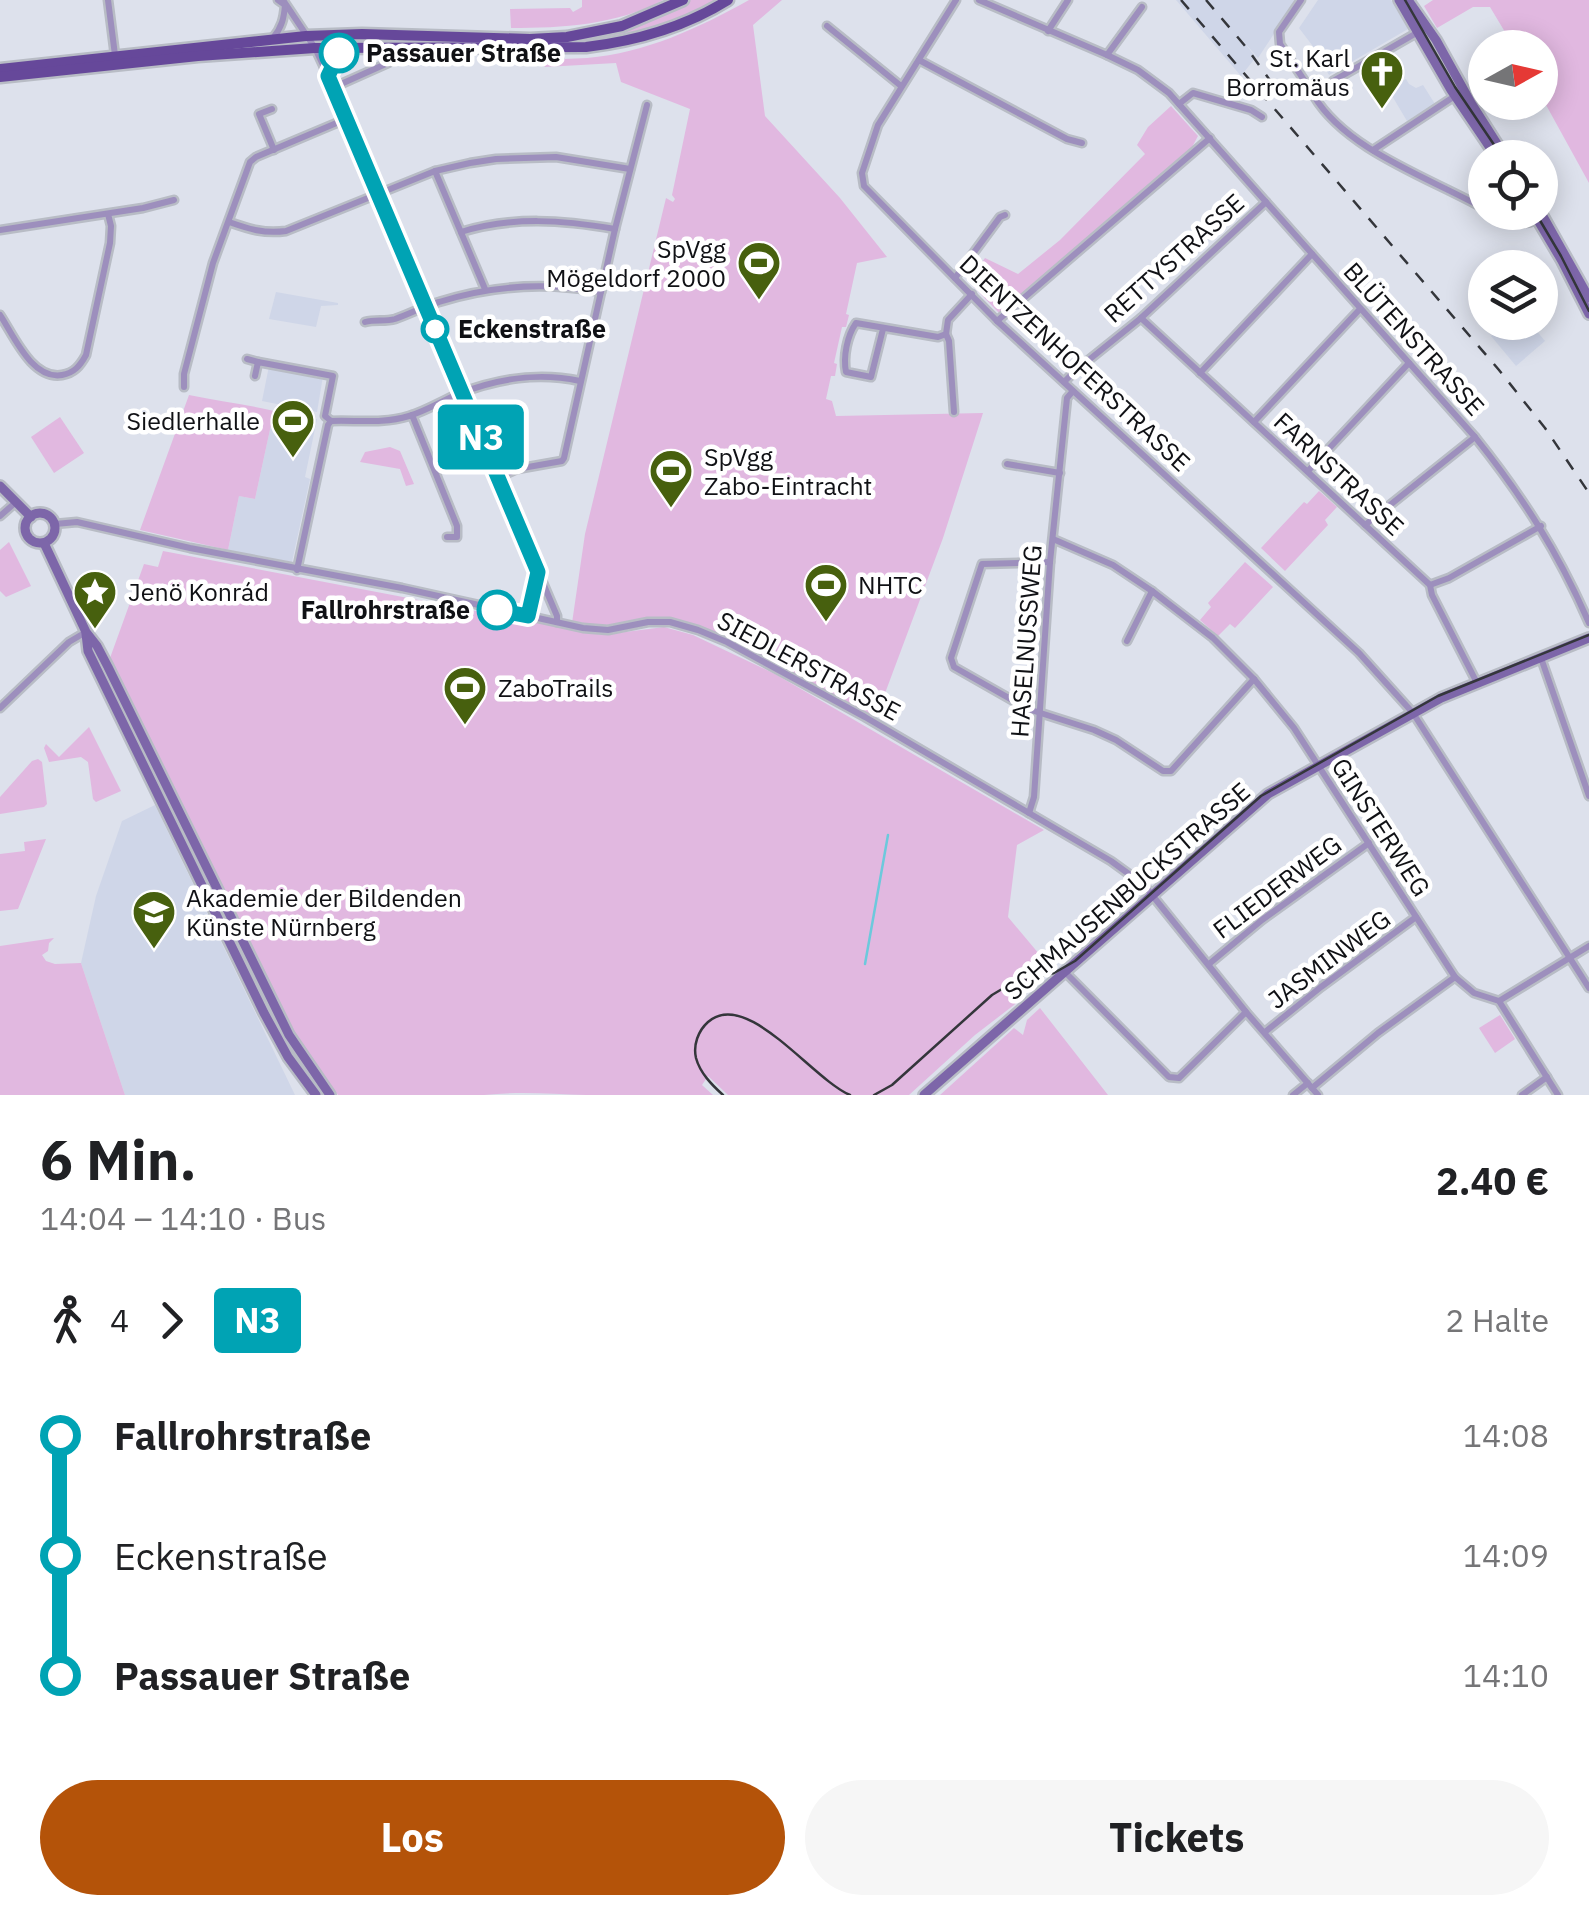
<!DOCTYPE html>
<html lang="de">
<head>
<meta charset="utf-8">
<style>
  :root { --surface:#fff; --page:#f6f6f6; --text:#202124; --muted:#757577; --accent:#b45309 }
  body { margin:0; font-family:"IBM Plex Sans",sans-serif; background:var(--page); color:var(--text); height:100vh; display:flex; flex-direction:column; font-size:38px; white-space:nowrap }
  * { box-sizing:border-box; margin:0 }
  p { font-size:32px; color:var(--muted) }
  .icon { flex:none; width:55px; height:55px; fill:none; stroke:currentColor; stroke-width:2; stroke-linecap:round; stroke-linejoin:round }
  .map { position:relative; height:1095px; overflow:hidden }
  .side { display:flex; flex-direction:column; background:var(--surface); flex:1 }
  .side>* { flex:none }
  .badge { padding:0 20px; border-radius:8px; font-size:35px; line-height:65px }
  .needle { width:65px; rotate:82deg }
  .controls { position:absolute; left:1468px; top:30px; display:grid; gap:20px }
  .controls a { display:grid; place-items:center; width:90px; height:90px; border-radius:50%; background:var(--surface); box-shadow:0 5px 25px #0003; font-size:50px }
  .map>.badge { position:absolute; translate:-50% -50%; box-shadow:0 0 0 5px #fff }
  .legs { display:flex; align-items:center; gap:15px; height:110px; padding:0 40px; font-size:32px }
  .legs p { margin-inline-start:auto }
  .headline { display:flex; align-items:center; justify-content:space-between; height:170px; padding:0 40px }
  h1 { font-size:55px; font-weight:800; line-height:75px }
  .cta { display:flex; gap:20px; margin-top:auto; padding:20px 40px }
  .cta a { flex:1; height:115px; border-radius:60px; background:var(--accent); color:#fff; font-size:40px; font-weight:800; line-height:115px; text-align:center }
  .cta a+a { background:var(--page); color:var(--text) }
  ul { padding:0 40px; list-style:none }
  li { display:flex; align-items:center; gap:35px; height:120px; font-size:38px }
  li i { display:grid; place-items:center; width:15px; height:100%; margin:0 12px; background:currentColor }
  li i::after { content:''; width:25px; height:25px; margin:-12px; border:8px solid; border-radius:50%; background:var(--surface) }
  li p { margin-inline-start:auto }
  li:first-child i { background:linear-gradient(#0000 50%,currentColor 0) }
  li:last-child i { background:linear-gradient(currentColor 50%,#0000 0) }
  .map>svg:first-child { display:block }
  .built { fill:#cfd6e8 }
  .green { fill:#e1b8e0 }
  .lines { fill:none; stroke-linecap:round; stroke-linejoin:round }
  .stream { stroke:#6cc9dc; stroke-width:2.5 }
  .street-casing { stroke:#b8bcc5; stroke-width:11 }
  .secondary-casing { stroke:#b8bcc5; stroke-width:14 }
  .primary-casing { stroke:#b8bcc5; stroke-width:15 }
  .street { stroke:#9d8fbd; stroke-width:6 }
  .secondary { stroke:#7d66a9; stroke-width:9 }
  .primary { stroke:#66489a; stroke-width:10 }
  .tram { stroke:#34363b; stroke-width:2.5 }
  .rail { stroke:#34363b; stroke-width:2.5; stroke-dasharray:12 12; stroke-linecap:butt }
  .line-1-casing { stroke:#fff; stroke-width:22 }
  .line-1 { stroke:#00a3b4; stroke-width:15 }
  .stop-1-dot { fill:#fff; stroke:#00a3b4; stroke-width:5 }
  .labels { text-anchor:middle; stroke-width:9; stroke-linejoin:round; paint-order:stroke }
  .stop-label { font-size:25px; font-weight:bold; fill:#101115; stroke:#fff; text-anchor:start }
  .poi-label { font-size:25px; fill:#101115; stroke:#fff; text-anchor:start }
  .street-label { font-size:25px; fill:#101115; stroke:#fff }
</style>
</head>
<body>
<div class="map">
<svg width="1589" height="1095" viewBox="0 0 1589 1095">
  <rect width="100%" height="100%" fill="#dde1ec"/>
  <g class="built">
    <polygon points="1176,0 1296,0 1258,58 1236,33 1256,57 1241,76"/>
    <polygon points="1318,0 1391,0 1408,29 1329,75 1312,45 1299,28"/>
    <polygon points="1406,79 1409,84 1416,88 1423,85 1435,104 1407,121 1388,89"/>
    <polygon points="276,292 338,303 338,305 321,306 316,327 269,319"/>
    <polygon points="1508,323 1530,323 1545,341 1516,366 1491,336"/>
    <polygon points="269,366 323,376 317,412 262,401"/>
    <polygon points="274,411 317,419 305,477 310,479 292,562 228,550 239,496 255,499"/>
    <polygon points="155,805 295,1095 125,1095 81,963 96,896 122,821"/>
  </g>
  <g class="green">
    <path d="M582,0H663C617,25 562,28 511,28L510,9L570,8L573,12L582,7Z"/>
    <path d="M690,0H719C660,32 607,43 541,44L666,13Z"/>
    <path d="M749,0H782L753,25L765,116L840,198L887,257L857,263L846,314L849,315L846,327H842L834,363L837,364L835,376H831L826,399L832,401L836,416L983,413L943,538L875,720L742,645L680,621L653,619L609,627L572,623L585,534L666,198L673,202L675,199L672,195L690,109L621,82L616,63L545,67L540,59C555,59 571,59 587,58C645,53 699,28 749,0Z"/>
    <polygon points="1433,0 1589,0 1589,183 1540,94 1540,48 1514,47 1490,7 1473,7 1437,28 1424,6"/>
    <polygon points="1171,106 1198,136 1191,149 1000,314 968,281 985,258 1018,274 1060,240 1145,154 1137,145 1148,127"/>
    <path d="M189,395C218,401 245,404 274,411L255,499L239,496L228,550L140,530Z"/>
    <polygon points="60,417 84,453 54,473 31,437"/>
    <polygon points="390,447 400,451 414,484 406,486 400,469 360,462 365,452"/>
    <polygon points="1319,491 1337,507 1325,520 1328,525 1285,571 1261,548 1304,502 1307,504"/>
    <polygon points="9,542 31,586 6,597 0,591 0,550"/>
    <path d="M163,551L602,635L664,627L693,635L775,674L1044,830L1017,845L1008,917L1050,967L1014,1005L975,1035L909,1095H728L708,1076L702,1085L713,1095C671,1095 629,1095 586,1095C552,1094 519,1091 484,1095H338L303,1049L265,981L110,658L144,564L158,567Z"/>
    <polygon points="1245,562 1273,587 1235,628 1230,624 1218,636 1200,620 1211,607 1208,603"/>
    <polygon points="89,727 121,791 96,802 93,799 88,762 81,757 49,762 44,748 46,744 59,757"/>
    <polygon points="38,759 42,762 47,804 44,807 0,814 0,797 32,761"/>
    <polygon points="46,839 18,909 0,911 0,854 25,851 24,842"/>
    <polygon points="54,938 49,943 48,951 42,955 46,961 55,964 81,963 125,1095 0,1095 0,946"/>
    <polygon points="1040,1008 1108,1095 940,1095 1014,1028 1023,1035 1027,1020"/>
    <polygon points="1500,1015 1515,1039 1495,1053 1479,1028"/>
  </g>
  <g class="lines">
    <polyline class="stream" points="865,964 888,835"/>
    <defs>
      <g id="street">
        <polyline points="108,0 115,55"/>
        <polyline points="283,0 315,48 323,65 557,616 557,622"/>
        <polyline points="956,0 878,125 862,173 864,186 997,321 1359,653 1413,713 1589,988"/>
        <path d="M979,0L1107,55L1138,70L1169,93L1475,437C1523,497 1558,552 1589,623"/>
        <polyline points="1301,0 1279,32 1280,44 1306,83"/>
        <polyline points="827,26 901,86"/>
        <polyline points="1048,31 1068,0"/>
        <path d="M273,38C282,27 284,18 285,5L278,0"/>
        <polyline points="1107,55 1142,7"/>
        <polyline points="919,60 1067,139 1082,143"/>
        <polyline points="328,75 343,47"/>
        <polyline points="1333,81 1427,27"/>
        <polyline points="332,88 388,63 393,47"/>
        <path d="M1314,96C1346,150 1430,178 1485,209"/>
        <polyline points="1179,104 1193,93 1251,110 1262,117"/>
        <polyline points="272,109 259,114 274,150"/>
        <polyline points="1373,150 1464,90"/>
        <polyline points="435,171 485,289"/>
        <path d="M1492,212C1507,221 1519,227 1537,220"/>
        <path d="M229,222C249,229 264,234 286,231L435,171L470,163L496,159L556,157L630,169"/>
        <polyline points="0,230 143,208 174,200"/>
        <path d="M461,232C513,216 563,220 615,229"/>
        <polyline points="955,278 1000,217 1005,215"/>
        <path d="M0,315C14,336 32,380 62,375C74,373 80,366 86,355L110,243L111,226L108,214"/>
        <polyline points="1141,318 1430,585 1432,595 1477,683"/>
        <polyline points="997,321 1210,138"/>
        <path d="M365,322C375,319 385,322 395,319C410,314 424,306 439,302C493,285 546,282 601,292"/>
        <path d="M883,329L871,377L846,372C843,357 847,336 856,323L938,337L946,334L948,320L972,294"/>
        <polyline points="946,334 949,341 954,412"/>
        <polyline points="247,359 258,362"/>
        <polyline points="1200,373 1312,254"/>
        <polyline points="255,376 258,362 333,376 325,416 331,421"/>
        <polyline points="1064,382 1075,371 1141,318 1266,202"/>
        <polyline points="184,387 184,374 213,263 250,162 256,157 346,119"/>
        <polyline points="412,415 457,526 457,537 447,537"/>
        <polyline points="1254,422 1360,309"/>
        <polyline points="1007,464 1060,473"/>
        <polyline points="1308,471 1409,363"/>
        <polyline points="499,477 517,469 562,461 564,458 615,229 647,105"/>
        <polyline points="0,516 16,502"/>
        <polyline points="55,524 77,522 190,548 402,588 583,628 608,630 648,622 670,622 698,630 727,642 865,717 1111,861 1144,885 1246,1012 1318,1095"/>
        <polyline points="1365,525 1475,437"/>
        <polyline points="1053,539 1113,565 1152,591 1213,638 1254,679 1294,728 1455,977 1474,993 1499,1001 1558,1095"/>
        <polyline points="1050,562 982,564 951,658 954,667 1028,709 1094,730 1116,740 1163,771 1171,771 1254,679"/>
        <path d="M297,570L328,425L331,421C358,420 382,424 409,416C426,411 442,401 458,394C499,378 538,372 580,381"/>
        <polyline points="1430,585 1449,578 1541,526"/>
        <polyline points="529,617 538,573"/>
        <polyline points="1127,641 1152,591"/>
        <polyline points="1541,658 1589,796"/>
        <polyline points="0,708 69,642 86,632"/>
        <polyline points="1029,813 1034,797 1050,562 1067,398 1073,391"/>
        <polyline points="1209,964 1262,920 1369,843"/>
        <polyline points="1065,972 1169,1077 1179,1078 1246,1012"/>
        <polyline points="1499,1001 1589,946"/>
        <polyline points="1265,1032 1321,987 1416,917"/>
        <polyline points="1312,1088 1378,1033 1455,977"/>
        <polyline points="1293,1095 1308,1083"/>
        <polyline points="1522,1095 1547,1077"/>
      </g>
      <g id="secondary">
        <polyline points="1399,0 1451,90 1497,158"/>
        <polyline points="1408,0 1436,40 1471,103 1506,158"/>
        <polyline points="1540,211 1589,298"/>
        <polyline points="1533,212 1562,261 1589,314"/>
        <polyline points="0,486 31,517"/>
        <circle cx="40" cy="528" r="15"/>
        <polyline points="44,543 86,632 97,646 108,667 289,1035 330,1095"/>
        <polyline points="86,634 88,651 264,1013 288,1057 316,1095"/>
        <polyline points="924,1095 1268,794 1441,698 1589,638"/>
      </g>
      <g id="primary">
        <polyline points="0,69 306,36 362,34 530,39 567,37 622,26 683,0"/>
        <path d="M0,77L198,56L315,48L586,47C636,41 685,27 728,0"/>
      </g>
    </defs>
    <use href="#street" class="street-casing"/>
    <use href="#secondary" class="secondary-casing"/>
    <use href="#primary" class="primary-casing"/>
    <use href="#street" class="street"/>
    <use href="#secondary" class="secondary"/>
    <use href="#primary" class="primary"/>
    <g class="tram">
      <polyline points="1405,0 1455,87 1503,158"/>
      <polyline points="1535,212 1561,256 1589,311"/>
      <path d="M723,1095C712,1085 700,1073 696,1058C693,1045 698,1031 708,1022C747,988 812,1079 850,1095"/>
      <polyline points="874,1095 892,1085 992,995 1012,983 1054,973 1075,961 1261,796 1438,696 1589,635"/>
    </g>
    <g class="rail">
      <polyline points="1181,0 1499,370 1545,428 1589,493"/>
      <polyline points="1206,0 1246,47 1274,86"/>
    </g>
  </g>
  <g class="lines">
    <defs>
      <polyline id="line-1" points="339,53 328,76 538,572 528,616 497,610"/>
    </defs>
    <use href="#line-1" class="line-1-casing"/>
    <use href="#line-1" class="line-1"/>
  </g>
  <defs>
    <symbol id="church-pin" viewBox="-11 -11 22 30"><path d="M0 17L-7.5 6A9.5 9.5 0 1 1 7.5 6Z" fill="#47600e" stroke="#fff"/><path d="M-1.2-6h2.4v3.5h3.3v2.4h-3.3V6h-2.4V-.1h-3.3v-2.4h3.3Z" fill="#fff"/></symbol>
    <symbol id="stadium-pin" viewBox="-11 -11 22 30"><path d="M0 17L-7.5 6A9.5 9.5 0 1 1 7.5 6Z" fill="#47600e" stroke="#fff"/><path d="M0-5a6.5 5 0 1 0 0 10a6.5 5 0 1 0 0-10ZM-3.5-1.8h7v3.6h-7Z" fill="#fff"/></symbol>
    <symbol id="sight-pin" viewBox="-11 -11 22 30"><path d="M0 17L-7.5 6A9.5 9.5 0 1 1 7.5 6Z" fill="#47600e" stroke="#fff"/><path d="M0-6L1.8-2.2L6-1.7L2.9 1.2L3.7 5.4L0 3.3L-3.7 5.4L-2.9 1.2L-6-1.7L-1.8-2.2Z" fill="#fff"/></symbol>
    <symbol id="university-pin" viewBox="-11 -11 22 30"><path d="M0 17L-7.5 6A9.5 9.5 0 1 1 7.5 6Z" fill="#47600e" stroke="#fff"/><path d="M0-5L7-2L0 1L-7-2ZM-4 1L0 2.5L4 1V4Q0 6-4 4Z" fill="#fff"/></symbol>
  </defs>
  <g fill-rule="evenodd">
    <use href="#church-pin" x="1357" y="47" width="50" height="68"/>
    <use href="#stadium-pin" x="734" y="238" width="50" height="68"/>
    <use href="#stadium-pin" x="268" y="396" width="50" height="68"/>
    <use href="#stadium-pin" x="646" y="446" width="50" height="68"/>
    <use href="#stadium-pin" x="801" y="560" width="50" height="68"/>
    <use href="#sight-pin" x="70" y="567" width="50" height="68"/>
    <use href="#stadium-pin" x="440" y="663" width="50" height="68"/>
    <use href="#university-pin" x="129" y="887" width="50" height="68"/>
  </g>
  <g class="stop-1-dot">
    <circle cx="339" cy="53" r="18"/>
    <circle cx="435" cy="329" r="12"/>
    <circle cx="497" cy="610" r="18"/>
  </g>
  <g class="labels">
    <g class="stop-label">
      <text x="366" y="62">Passauer Straße</text>
      <text x="458" y="338">Eckenstraße</text>
      <text x="470" y="619" text-anchor="end">Fallrohrstraße</text>
    </g>
    <g class="poi-label">
      <text x="1350" y="67" text-anchor="end">St. Karl<tspan x="1350" dy="29">Borromäus</tspan></text>
      <text x="726" y="258" text-anchor="end">SpVgg<tspan x="726" dy="29">Mögeldorf 2000</tspan></text>
      <text x="260" y="430" text-anchor="end">Siedlerhalle</text>
      <text x="704" y="466">SpVgg<tspan x="704" dy="29">Zabo-Eintracht</tspan></text>
      <text x="858" y="594">NHTC</text>
      <text x="128" y="601">Jenö Konrád</text>
      <text x="498" y="697">ZaboTrails</text>
      <text x="186" y="907">Akademie der Bildenden<tspan x="186" dy="29">Künste Nürnberg</tspan></text>
    </g>
    <g class="street-label">
      <text transform="translate(1174 258) rotate(-42)" y="9">RETTYSTRASSE</text>
      <text transform="translate(1414 339) rotate(48)" y="9">BLÜTENSTRASSE</text>
      <text transform="translate(1075 363) rotate(43)" y="9">DIENTZENHOFERSTRASSE</text>
      <text transform="translate(1339 474) rotate(43)" y="9">FARNSTRASSE</text>
      <text transform="translate(1026 641) rotate(-86)" y="9">HASELNUSSWEG</text>
      <text transform="translate(809 666) rotate(28)" y="9">SIEDLERSTRASSE</text>
      <text transform="translate(1381 827) rotate(57)" y="9">GINSTERWEG</text>
      <text transform="translate(1277 887) rotate(-37)" y="9">FLIEDERWEG</text>
      <text transform="translate(1127 891) rotate(-41)" y="9">SCHMAUSENBUCKSTRASSE</text>
      <text transform="translate(1329 959) rotate(-37)" y="9">JASMINWEG</text>
    </g>
  </g>
</svg>
<div class="controls">
<a><svg class="needle" viewBox="-14 -14 28 28"><path d="M0-13l5 13h-10z" fill="#e53935"/><path d="M0 13l5-13h-10z" fill="#757577"/></svg></a>
<a><svg class="icon" aria-label="locate" viewBox="0 0 24 24"><circle cx="12" cy="12" r="6"/><path d="M12 2v4M12 18v4M2 12h4M18 12h4"/></svg></a>
<a><svg class="icon" aria-label="layers" viewBox="0 0 24 24"><path d="M12 4l9 5-9 5-9-5zM3 14l9 5 9-5"/></svg></a>
</div>
<b class="badge" style="left:481px;top:437px;background:#00a3b4;color:#fff">N3</b>
</div>
<section class="side">
<div class="headline"><div><h1>6 Min.</h1><p>14:04 – 14:10 · Bus</p></div><b>2.40 €</b></div>
<div class="legs"><svg class="icon" aria-label="walk" viewBox="0 0 24 24"><circle cx="13" cy="4" r="2"/><path d="M13 8l-2 6 4 7M11 14l-3 7M7 12l3-4h3l4 4"/></svg>4<svg class="icon" aria-label="forward" viewBox="0 0 24 24"><path d="M9 5l7 7-7 7"/></svg><b class="badge" style="background:#00a3b4;color:#fff">N3</b><p>2 Halte</p></div>
<ul>
<li><i style="color:#00a3b4"></i><b>Fallrohrstraße</b><p>14:08</p></li>
<li><i style="color:#00a3b4"></i><span>Eckenstraße</span><p>14:09</p></li>
<li><i style="color:#00a3b4"></i><b>Passauer Straße</b><p>14:10</p></li>
</ul>
<div class="cta"><a>Los</a><a>Tickets</a></div>
</section>
</body>
</html>
